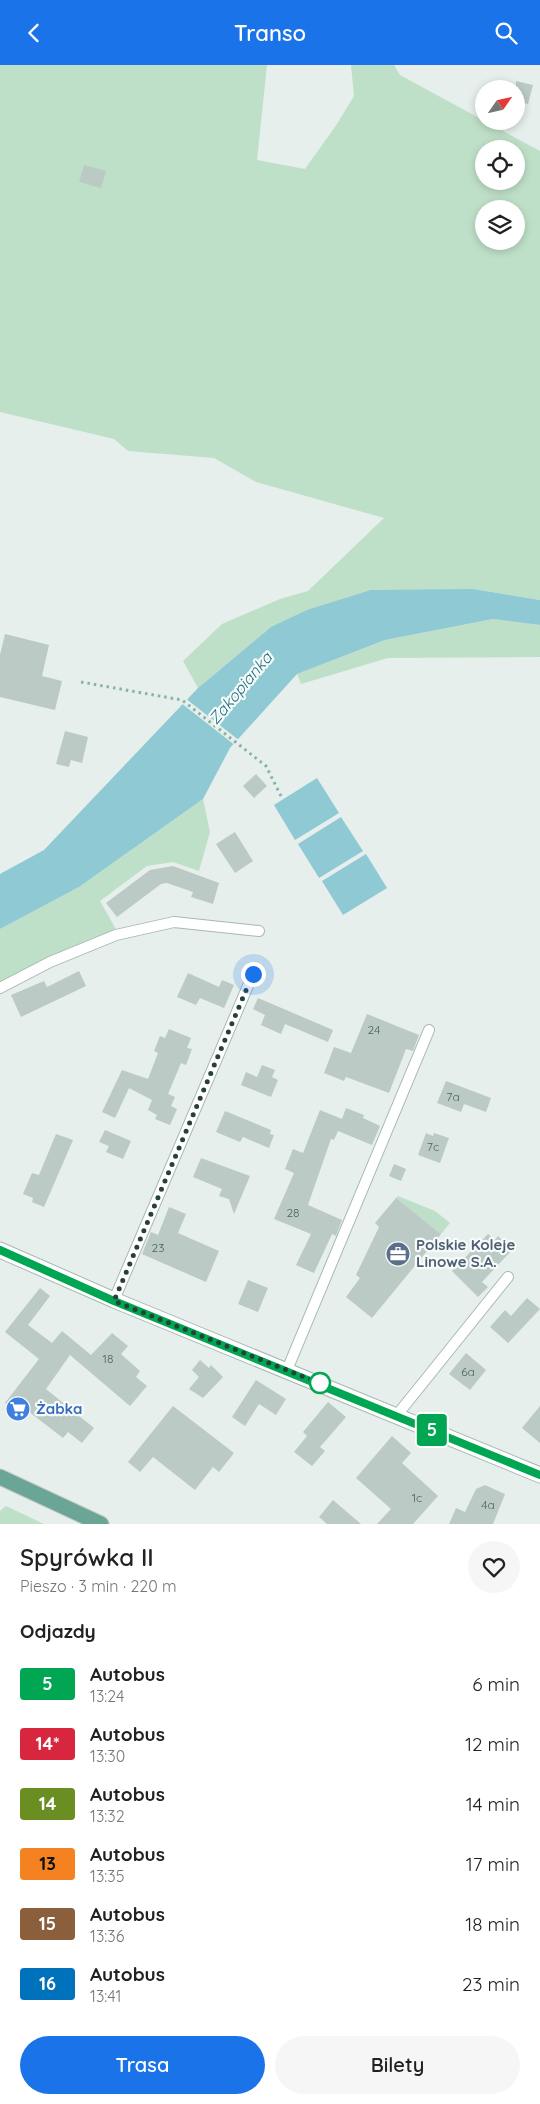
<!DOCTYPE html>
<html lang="pl">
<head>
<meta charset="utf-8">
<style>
  :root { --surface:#fff; --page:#f6f6f6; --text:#222; --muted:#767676; --accent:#1a73e8 }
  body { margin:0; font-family:Quicksand,sans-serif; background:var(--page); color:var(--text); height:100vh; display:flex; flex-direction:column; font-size:19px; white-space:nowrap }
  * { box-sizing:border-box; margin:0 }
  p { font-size:16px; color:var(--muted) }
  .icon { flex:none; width:28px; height:28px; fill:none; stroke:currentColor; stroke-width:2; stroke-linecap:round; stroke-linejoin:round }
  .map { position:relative; height:1459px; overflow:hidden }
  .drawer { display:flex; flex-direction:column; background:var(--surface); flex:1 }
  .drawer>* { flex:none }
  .badge { padding:0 10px; border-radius:4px; font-size:18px; line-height:32px }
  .needle { width:32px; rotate:56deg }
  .controls { position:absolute; left:475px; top:15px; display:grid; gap:10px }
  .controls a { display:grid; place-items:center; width:50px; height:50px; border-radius:50%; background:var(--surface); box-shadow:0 2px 8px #0003; font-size:25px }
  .you { position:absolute; width:25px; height:25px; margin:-12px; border:4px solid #fff; border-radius:50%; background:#1a73e8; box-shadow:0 0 0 8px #1a73e833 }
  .map>.badge { position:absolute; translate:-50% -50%; box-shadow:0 0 0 2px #fff }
  h2 { padding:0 20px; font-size:19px; line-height:45px }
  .round { display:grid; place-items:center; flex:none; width:52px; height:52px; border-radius:26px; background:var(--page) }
  .head { display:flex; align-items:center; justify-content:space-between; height:85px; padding:0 20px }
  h1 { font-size:24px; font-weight:600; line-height:38px }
  .action { display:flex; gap:10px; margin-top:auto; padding:10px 20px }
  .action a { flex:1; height:58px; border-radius:30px; background:var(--accent); color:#fff; font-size:20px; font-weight:600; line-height:58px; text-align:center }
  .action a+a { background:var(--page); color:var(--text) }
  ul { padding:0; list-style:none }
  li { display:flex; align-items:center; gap:15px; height:60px; padding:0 20px }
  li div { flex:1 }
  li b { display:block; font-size:19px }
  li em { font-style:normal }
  li .badge { min-width:55px; font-weight:700; text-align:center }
  header { display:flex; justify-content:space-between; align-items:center; height:65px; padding:0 20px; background:var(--accent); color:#fff; font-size:22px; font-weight:600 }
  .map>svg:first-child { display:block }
  .green { fill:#bfe0c8; fill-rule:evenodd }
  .water { fill:#8ec9d4 }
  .pier { fill:#e6efeb }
  .building { fill:#bbcac4 }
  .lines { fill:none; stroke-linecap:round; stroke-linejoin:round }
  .lane-casing { stroke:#a8b8b2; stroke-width:12 }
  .street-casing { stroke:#a8b8b2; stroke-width:17 }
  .primary-casing { stroke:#c2cac8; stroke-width:17 }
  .path { stroke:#86b3a5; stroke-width:3; stroke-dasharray:2.5 4; stroke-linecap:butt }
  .lane { stroke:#fff; stroke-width:10 }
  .street { stroke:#fff; stroke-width:15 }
  .primary { stroke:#6aa596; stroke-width:15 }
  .line-casing { stroke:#fff; stroke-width:11 }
  .line { stroke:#00a651; stroke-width:8 }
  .walk { stroke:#24423a; stroke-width:5; stroke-dasharray:0 9 }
  .stop-dot { fill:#fff; stroke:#00a651; stroke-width:2.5 }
  .labels { text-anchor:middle; stroke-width:4.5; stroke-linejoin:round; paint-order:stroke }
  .number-label { font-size:12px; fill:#4a645c }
  .service-label { font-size:15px; font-weight:bold; fill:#4e5e75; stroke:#f7fbf9; text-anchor:start }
  .shop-label { font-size:15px; font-weight:bold; fill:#366cbe; stroke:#f7fbf9; text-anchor:start }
  .water-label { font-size:16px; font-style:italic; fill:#1c6f80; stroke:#f7fbf9 }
</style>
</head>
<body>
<header><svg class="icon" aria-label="back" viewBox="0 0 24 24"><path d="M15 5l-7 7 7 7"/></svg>Transo<svg class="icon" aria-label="search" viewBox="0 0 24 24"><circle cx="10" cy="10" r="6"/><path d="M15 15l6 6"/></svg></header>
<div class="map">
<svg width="540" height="1459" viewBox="0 0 540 1459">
  <rect width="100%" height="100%" fill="#e6efeb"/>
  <g class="green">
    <path d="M0,0H267L257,95L305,104L337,59L354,31L351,0H394L400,10L540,86V535L473,524L271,562L198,623L183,596L222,559L280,534L308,526L384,453L256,417L214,393L128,386L114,374L0,347ZM484,84H516V116H484ZM484,144H516V176H484Z"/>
    <polygon points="493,554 540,560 540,592 388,593 301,619 297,609 385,575"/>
    <polygon points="203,734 210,767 199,806 173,797 147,801 100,836 117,866 26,904 0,921 0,864 79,822"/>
    <polygon points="398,1131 435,1146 450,1158 441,1169 396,1133"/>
    <polygon points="6,1441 44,1459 0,1459 0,1446"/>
  </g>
  <g class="water">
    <polygon points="473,524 540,535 540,560 493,554 385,575 297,609 230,683 203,734 79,822 0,864 0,809 44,785 198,623 271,562 307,545 371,525"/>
    <polygon points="317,713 339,748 295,775 274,740"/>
    <polygon points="341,752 363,786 319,813 298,779"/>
    <polygon points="366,789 387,823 343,850 322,816"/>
  </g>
  <polygon class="pier" points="185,633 240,676 236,681 181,638"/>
  <g class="building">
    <polygon points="516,16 533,20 528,39 516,36"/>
    <polygon points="84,100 106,106 101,123 79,117"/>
    <polygon points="5,569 49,580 42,611 62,616 55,645 0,632 0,590"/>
    <polygon points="65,666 88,672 82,698 71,695 69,702 56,699"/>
    <polygon points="256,709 267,721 254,733 243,721"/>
    <polygon points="235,767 253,796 235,808 216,779"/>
    <polygon points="173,801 219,818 213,839 191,832 193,827 167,818 161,819 117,852 106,838 150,805"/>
    <polygon points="79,906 86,921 21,952 11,930 44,916 47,922"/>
    <polygon points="188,908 219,922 222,915 234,920 224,943 200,933 196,940 177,932"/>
    <polygon points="258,933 333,965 328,977 285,959 281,969 261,960 265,950 253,944"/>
    <polygon points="367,949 419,970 413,986 406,984 389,1028 346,1012 344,1016 324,1008 334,982 351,988"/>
    <polygon points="169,964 191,973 187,983 192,984 186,1000 181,998 168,1029 175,1032 171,1041 177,1044 170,1060 155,1054 157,1050 148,1045 152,1035 129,1023 115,1053 102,1047 122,1005 148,1014 158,988 154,986 160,971 165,973"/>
    <polygon points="262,1000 275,1005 272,1012 278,1015 271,1032 241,1020 246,1007 257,1012"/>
    <polygon points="446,1016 491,1033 486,1047 464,1039 461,1047 437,1038"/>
    <polygon points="346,1043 364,1050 363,1053 380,1061 372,1080 338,1066 334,1075 331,1074 308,1140 342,1155 336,1171 332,1169 314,1208 296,1200 311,1169 274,1154 294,1108 285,1104 293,1084 303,1088 320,1045 342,1054"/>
    <polygon points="225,1046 271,1065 270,1069 274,1070 269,1083 243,1072 240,1077 216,1067"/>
    <polygon points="105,1065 131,1076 123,1094 106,1087 109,1081 99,1077"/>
    <polygon points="426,1068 433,1071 434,1068 449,1073 440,1098 418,1090"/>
    <polygon points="56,1069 73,1075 44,1142 32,1137 33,1133 23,1129 32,1108 39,1110"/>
    <polygon points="201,1093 250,1111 234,1149 229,1134 219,1131 222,1124 193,1112"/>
    <polygon points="394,1099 406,1104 401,1116 389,1111"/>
    <polygon points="396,1133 441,1169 372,1253 346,1232 360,1213 356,1210 379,1162 375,1158"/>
    <polygon points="169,1142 186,1149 178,1168 219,1186 206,1217 142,1189 151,1167 158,1170"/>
    <polygon points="488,1169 495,1175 498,1171 512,1185 482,1217 488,1222 478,1232 452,1206"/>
    <polygon points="248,1215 268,1223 258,1247 238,1239"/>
    <polygon points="40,1223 50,1231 28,1260 52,1278 62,1266 91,1290 112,1268 128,1281 121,1289 140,1306 136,1312 147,1321 130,1341 70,1290 46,1324 94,1363 82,1378 68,1367 63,1373 28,1346 23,1353 5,1338 39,1294 5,1267"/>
    <polygon points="527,1233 540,1244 508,1278 490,1262 505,1245 511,1251"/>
    <polygon points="466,1288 486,1305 470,1325 449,1309"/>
    <polygon points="200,1295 209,1303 211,1300 223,1312 203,1333 189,1324 199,1312 192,1305"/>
    <polygon points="256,1315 286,1334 276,1350 259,1339 245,1361 232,1352"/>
    <polygon points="328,1337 346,1352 320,1382 325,1386 312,1401 294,1387 307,1371 303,1367"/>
    <polygon points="173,1341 234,1388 219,1407 213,1402 195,1425 153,1392 140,1407 128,1397"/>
    <polygon points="540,1341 540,1378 522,1363"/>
    <polygon points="392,1371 411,1388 402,1398 438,1431 413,1459 377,1459 391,1444 356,1413"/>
    <polygon points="485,1420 505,1429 493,1459 449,1459 456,1443 465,1447 476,1424"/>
    <polygon points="333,1435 361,1459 327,1459 319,1452"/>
  </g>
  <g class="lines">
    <defs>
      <g id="lane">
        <polyline points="0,923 50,897 116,870 174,857 259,866"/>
        <polyline points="114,1235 253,909"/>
        <polyline points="287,1305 429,965"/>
        <polyline points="397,1350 508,1212"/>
      </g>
      <polyline id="street" points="0,1185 114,1235 540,1410"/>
      <polyline id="primary" points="0,1412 101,1459"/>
    </defs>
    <use href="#lane" class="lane-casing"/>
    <use href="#street" class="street-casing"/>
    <use href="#primary" class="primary-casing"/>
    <polyline class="path" points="81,617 182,635 266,701 281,731"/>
    <use href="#lane" class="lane"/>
    <use href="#street" class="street"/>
    <use href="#primary" class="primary"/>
  </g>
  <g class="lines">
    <defs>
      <polyline id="line" points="0,1185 114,1236 540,1410"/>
    </defs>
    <use href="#line" class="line-casing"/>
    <use href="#line" class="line"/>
    <polyline class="walk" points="253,909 114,1236 324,1320 320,1318"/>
  </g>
  <defs>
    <symbol id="office-disc" viewBox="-11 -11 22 22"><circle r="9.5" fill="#5c6f8a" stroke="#f7fbf9"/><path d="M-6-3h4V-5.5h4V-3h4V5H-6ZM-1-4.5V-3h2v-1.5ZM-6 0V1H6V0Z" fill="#fff"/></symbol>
    <symbol id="supermarket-disc" viewBox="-11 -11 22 22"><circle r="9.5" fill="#3f7fe0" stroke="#f7fbf9"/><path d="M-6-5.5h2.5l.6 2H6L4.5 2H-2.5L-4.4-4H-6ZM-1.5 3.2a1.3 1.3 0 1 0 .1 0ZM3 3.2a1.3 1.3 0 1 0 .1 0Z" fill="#fff"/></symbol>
  </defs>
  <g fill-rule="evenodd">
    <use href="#office-disc" x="384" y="1175" width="28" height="28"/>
    <use href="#supermarket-disc" x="4" y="1330" width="28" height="28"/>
  </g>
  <circle class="stop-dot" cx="320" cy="1318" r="10"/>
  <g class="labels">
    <g class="number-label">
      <text x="374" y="969">24</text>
      <text x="453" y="1036">7a</text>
      <text x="433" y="1086">7c</text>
      <text x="293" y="1152">28</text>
      <text x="158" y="1187">23</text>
      <text x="108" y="1298">18</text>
      <text x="468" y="1311">6a</text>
      <text x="417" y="1437">1c</text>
      <text x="488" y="1444">4a</text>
    </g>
    <g class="service-label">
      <text x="416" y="1185">Polskie Koleje<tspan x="416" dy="17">Linowe S.A.</tspan></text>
    </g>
    <g class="shop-label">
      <text x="36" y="1349">Żabka</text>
    </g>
    <g class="water-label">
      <text transform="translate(240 623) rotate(-50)" y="6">Zakopianka</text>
    </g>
  </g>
</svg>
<div class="controls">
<a><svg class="needle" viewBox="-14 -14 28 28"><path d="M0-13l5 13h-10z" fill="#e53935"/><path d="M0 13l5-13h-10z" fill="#767676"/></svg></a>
<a><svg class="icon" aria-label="locate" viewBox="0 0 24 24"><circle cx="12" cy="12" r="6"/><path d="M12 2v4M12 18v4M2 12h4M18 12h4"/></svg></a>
<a><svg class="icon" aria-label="layers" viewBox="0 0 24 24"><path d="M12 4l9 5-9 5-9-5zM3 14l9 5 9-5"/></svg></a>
</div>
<div class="you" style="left:253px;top:909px"></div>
<b class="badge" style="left:432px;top:1365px;background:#00a651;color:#fff">5</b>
</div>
<section class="drawer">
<div class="head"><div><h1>Spyrówka II</h1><p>Pieszo · 3 min · 220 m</p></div><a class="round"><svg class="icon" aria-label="heart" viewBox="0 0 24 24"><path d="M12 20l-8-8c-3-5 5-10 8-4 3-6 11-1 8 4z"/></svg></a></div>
<h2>Odjazdy</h2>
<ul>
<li><span class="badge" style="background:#00a651;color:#fff">5</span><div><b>Autobus</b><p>13:24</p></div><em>6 min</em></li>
<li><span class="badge" style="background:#d7263d;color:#fff">14*</span><div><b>Autobus</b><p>13:30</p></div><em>12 min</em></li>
<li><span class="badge" style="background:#6b8e23;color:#fff">14</span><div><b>Autobus</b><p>13:32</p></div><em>14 min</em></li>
<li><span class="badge" style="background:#f58220;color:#111">13</span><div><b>Autobus</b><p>13:35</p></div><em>17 min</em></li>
<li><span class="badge" style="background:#8b5e3c;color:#fff">15</span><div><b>Autobus</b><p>13:36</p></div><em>18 min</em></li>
<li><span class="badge" style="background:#0072bc;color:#fff">16</span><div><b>Autobus</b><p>13:41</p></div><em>23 min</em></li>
</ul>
<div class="action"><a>Trasa</a><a>Bilety</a></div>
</section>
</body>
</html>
